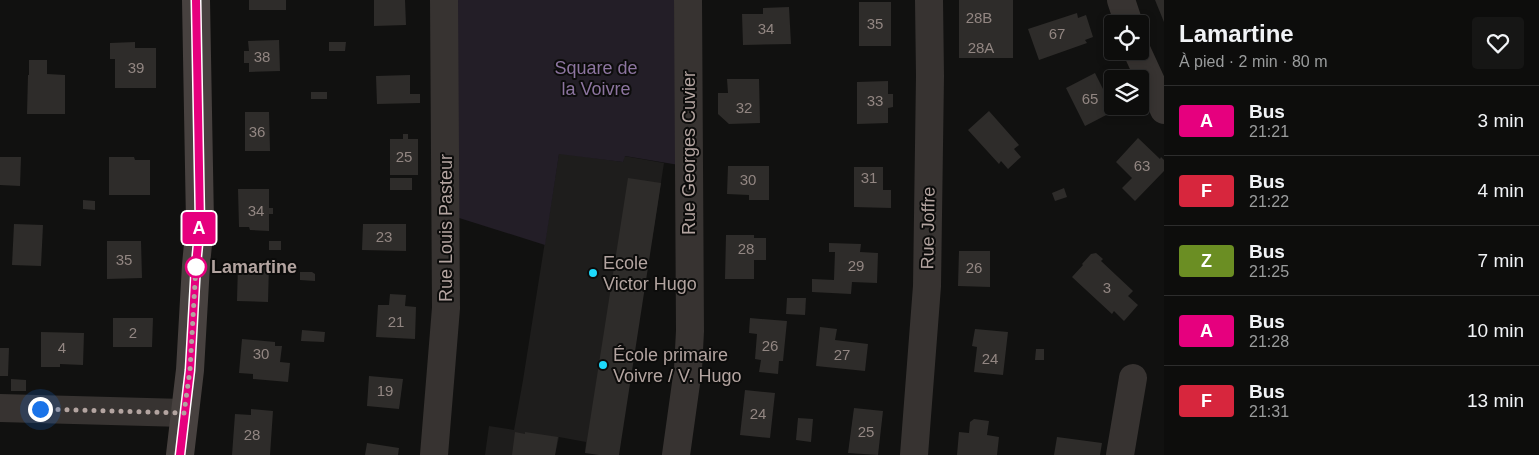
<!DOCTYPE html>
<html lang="fr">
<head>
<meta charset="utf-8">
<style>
  :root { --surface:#0d0d0c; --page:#161615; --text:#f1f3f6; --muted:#9a9c9d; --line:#2d2d2d }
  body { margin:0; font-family:Helvetica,sans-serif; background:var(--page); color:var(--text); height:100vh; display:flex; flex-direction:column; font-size:19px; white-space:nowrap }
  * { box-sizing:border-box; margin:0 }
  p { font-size:16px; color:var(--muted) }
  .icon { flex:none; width:28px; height:28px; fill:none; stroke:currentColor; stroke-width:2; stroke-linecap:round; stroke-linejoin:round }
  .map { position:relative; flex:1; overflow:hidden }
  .side { display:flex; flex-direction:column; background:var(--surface); width:375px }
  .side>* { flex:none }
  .badge { padding:0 10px; border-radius:4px; font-size:18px; line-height:32px }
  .controls { position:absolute; left:1104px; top:15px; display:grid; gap:10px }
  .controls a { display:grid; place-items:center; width:45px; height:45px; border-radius:5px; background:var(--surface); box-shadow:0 2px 8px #0003,0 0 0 1px var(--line); font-size:25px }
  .you { position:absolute; width:25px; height:25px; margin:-12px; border:4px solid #fff; border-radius:50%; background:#1a73e8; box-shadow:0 0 0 8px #1a73e833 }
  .map>.badge { position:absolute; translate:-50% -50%; box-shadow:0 0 0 2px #fff }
  .round { display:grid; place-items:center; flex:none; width:52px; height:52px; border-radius:5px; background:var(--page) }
  .overview { display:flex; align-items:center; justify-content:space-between; height:85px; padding:0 15px }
  h1 { font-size:24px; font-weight:700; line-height:38px }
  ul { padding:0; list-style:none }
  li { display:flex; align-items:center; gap:15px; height:70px; padding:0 15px; border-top:1px solid var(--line) }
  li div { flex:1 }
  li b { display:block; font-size:19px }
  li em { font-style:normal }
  li .badge { min-width:55px; font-weight:700; text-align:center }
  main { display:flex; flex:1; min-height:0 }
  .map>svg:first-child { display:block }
  .built { fill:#1e1d1c }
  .green { fill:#231e27 }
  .building { fill:#2e2c2a }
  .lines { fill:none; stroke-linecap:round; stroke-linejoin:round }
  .street { stroke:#373331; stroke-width:28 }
  .secondary { stroke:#47413f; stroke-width:28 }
  .line-casing { stroke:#fff; stroke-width:11 }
  .line { stroke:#e6007e; stroke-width:8 }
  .walk { stroke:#b3a4a0; stroke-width:5; stroke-dasharray:0 9 }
  .stop-dot { fill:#fff; stroke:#e6007e; stroke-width:2.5 }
  .poi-dot { fill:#1ddafc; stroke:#0c0c0b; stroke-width:2 }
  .labels { text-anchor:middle; stroke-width:4; stroke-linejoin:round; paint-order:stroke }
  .number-label { font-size:15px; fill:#928682 }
  .park-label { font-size:18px; fill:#8d75a0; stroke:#0c0c0b }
  .street-label { font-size:18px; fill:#b3a4a0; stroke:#0c0c0b }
  .poi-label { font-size:18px; fill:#b3a4a0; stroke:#0c0c0b; text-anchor:start }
  .stop-label { font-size:18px; font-weight:bold; fill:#b3a4a0; stroke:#0c0c0b; text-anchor:start }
</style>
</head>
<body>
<main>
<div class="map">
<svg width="1164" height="455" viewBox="0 0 1164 455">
  <rect width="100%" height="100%" fill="#111110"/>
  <polygon class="built" points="559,153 623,162 624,156 664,163 652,240 585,453 586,442 559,437 555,455 485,455 489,426 514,430 523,380"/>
  <polygon class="green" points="455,0 674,0 679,165 625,156 623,162 559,154 545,245 456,217"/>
  <g class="building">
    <rect x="249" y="0" width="37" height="10"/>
    <polygon points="374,0 405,0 406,25 374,26"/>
    <rect x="959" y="0" width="54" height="58"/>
    <polygon points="1155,0 1164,0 1164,22"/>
    <rect x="859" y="2" width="32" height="44"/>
    <polygon points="789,7 791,44 743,45 742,14 763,14 763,8"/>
    <polygon points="1077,13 1078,18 1086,15 1093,37 1085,40 1087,43 1039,60 1028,29"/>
    <polygon points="279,40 280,71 249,72 249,63 244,63 244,51 249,51 248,41"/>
    <polygon points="135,42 135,48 156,48 156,88 115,88 115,59 110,59 110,43"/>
    <polygon points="329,42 346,42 345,51 329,51"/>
    <polygon points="29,60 47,60 47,74 65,75 65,114 27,114 28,75 29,75"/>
    <polygon points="1095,73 1114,111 1085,126 1066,88"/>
    <polygon points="410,75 410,94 420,94 420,103 377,104 376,76"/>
    <polygon points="727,79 759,79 760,123 729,124 718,114 718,93 728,93"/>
    <polygon points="888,81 888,94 893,94 893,107 888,108 888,123 857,124 857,82"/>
    <rect x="311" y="92" width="16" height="7"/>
    <polygon points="989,111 1019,145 1014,149 1021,157 1008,169 1001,161 999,164 968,130"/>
    <polygon points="245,112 269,112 270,151 245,151"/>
    <polygon points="403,134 408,134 408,139 418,139 418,175 390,175 390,139 403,139"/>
    <polygon points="1138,138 1160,159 1161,157 1164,160 1164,171 1135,201 1122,188 1132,178 1116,162"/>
    <polygon points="0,157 21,157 20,186 0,185"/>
    <polygon points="109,157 134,157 135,160 150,160 150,195 109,195"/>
    <polygon points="728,166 769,166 769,200 749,200 749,195 727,194"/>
    <polygon points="854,167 883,167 883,190 891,190 891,208 854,207"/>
    <rect x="390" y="178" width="22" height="12"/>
    <polygon points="628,178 661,183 619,455 599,455 585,453"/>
    <polygon points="1064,188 1067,197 1055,201 1052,193"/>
    <polygon points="238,189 269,189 269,208 273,208 273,214 269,214 269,231 250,230 249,227 239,227"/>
    <polygon points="83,200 95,201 95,210 83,209"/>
    <polygon points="14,224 43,225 41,266 12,265"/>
    <polygon points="363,224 406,224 406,251 362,250"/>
    <polygon points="726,235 754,235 754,238 766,238 766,260 754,260 754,279 725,279"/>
    <polygon points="107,241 141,241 142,278 107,279"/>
    <rect x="269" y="241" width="12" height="9"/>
    <polygon points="829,243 861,244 860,252 878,253 877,283 852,282 851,294 812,292 812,279 834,280 835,252 829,252"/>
    <polygon points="959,251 990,251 990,287 958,286"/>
    <polygon points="1096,253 1103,259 1101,261 1133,291 1128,296 1138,305 1124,321 1114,311 1112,314 1072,277 1083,265 1082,264 1091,254"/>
    <polygon points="238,264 269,264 268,302 237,301"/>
    <polygon points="300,272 312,272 315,274 315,281 300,280"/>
    <polygon points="390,294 406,295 405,306 416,307 415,339 376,337 378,305 389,305"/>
    <polygon points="787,298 806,298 805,315 786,314"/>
    <polygon points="113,318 153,318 152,347 113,347"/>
    <polygon points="750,318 787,321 783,361 779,361 778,374 759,372 761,360 755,359 757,334 749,333"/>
    <polygon points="820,327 837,329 835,340 868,344 865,371 816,366"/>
    <polygon points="975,329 1008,332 1003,375 974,372 977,347 972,346"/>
    <polygon points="302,330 325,332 324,342 301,341"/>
    <polygon points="41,332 84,333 83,365 60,364 60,367 41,367"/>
    <polygon points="242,339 275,342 275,346 282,346 280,362 290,363 288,382 253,379 253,374 239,373"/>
    <polygon points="0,348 9,348 8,376 0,376"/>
    <polygon points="1036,349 1044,349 1044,360 1035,360"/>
    <polygon points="369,376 403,379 399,409 367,406"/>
    <polygon points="11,379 26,380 26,391 11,391"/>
    <polygon points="745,390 775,393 770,438 740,435"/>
    <polygon points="854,408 883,411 878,455 848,453"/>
    <polygon points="251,409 273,411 270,455 232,455 235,414 251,415"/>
    <polygon points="798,418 813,419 811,442 796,440"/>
    <polygon points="974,419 989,421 987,435 999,437 997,455 957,455 959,432 969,433 970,422"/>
    <polygon points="515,432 525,434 525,432 558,437 555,455 512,455"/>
    <polygon points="1057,437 1102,443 1100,455 1054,455"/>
    <polygon points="367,443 399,448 398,455 365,455"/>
  </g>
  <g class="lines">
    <g class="street">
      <polyline points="1121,0 1129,24"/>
      <polyline points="1137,51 1164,110"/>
      <polyline points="0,408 184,413"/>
      <polyline points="434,455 446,308 444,0"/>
      <polyline points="676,455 688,369 690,331 688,0"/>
      <polyline points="914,455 927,286 930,76 929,0"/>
      <polyline points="1120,455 1133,378"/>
    </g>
    <polyline class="secondary" points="180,455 190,370 196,265 200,223 196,0"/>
  </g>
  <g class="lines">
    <defs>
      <polyline id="line" points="180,455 190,370 196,265 200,223 196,0"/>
    </defs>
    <use href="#line" class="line-casing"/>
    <use href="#line" class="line"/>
    <polyline class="walk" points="40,409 184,413 190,370 196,265 196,267"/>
  </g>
  <circle class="stop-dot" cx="196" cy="267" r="10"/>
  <g class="poi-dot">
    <circle cx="593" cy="273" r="5"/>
    <circle cx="603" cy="365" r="5"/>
  </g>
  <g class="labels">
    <g class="number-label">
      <text x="979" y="23">28B</text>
      <text x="875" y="29">35</text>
      <text x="766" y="34">34</text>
      <text x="1057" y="39">67</text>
      <text x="981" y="53">28A</text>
      <text x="262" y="62">38</text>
      <text x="136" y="73">39</text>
      <text x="1090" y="104">65</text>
      <text x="875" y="106">33</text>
      <text x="744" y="113">32</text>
      <text x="257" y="137">36</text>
      <text x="404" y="162">25</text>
      <text x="1142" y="171">63</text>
      <text x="869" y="183">31</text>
      <text x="748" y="185">30</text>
      <text x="256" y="216">34</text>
      <text x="384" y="242">23</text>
      <text x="746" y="254">28</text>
      <text x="124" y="265">35</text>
      <text x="856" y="271">29</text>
      <text x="974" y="273">26</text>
      <text x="1107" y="293">3</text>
      <text x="396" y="327">21</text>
      <text x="133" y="338">2</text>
      <text x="770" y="351">26</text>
      <text x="62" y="353">4</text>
      <text x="261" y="359">30</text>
      <text x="842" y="360">27</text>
      <text x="990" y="364">24</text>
      <text x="385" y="396">19</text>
      <text x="758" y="419">24</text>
      <text x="866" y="437">25</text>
      <text x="252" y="440">28</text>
    </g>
    <g class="park-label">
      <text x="596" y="74">Square de<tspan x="596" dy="21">la Voivre</tspan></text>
    </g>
    <g class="street-label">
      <text transform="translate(689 153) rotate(-90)" y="6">Rue Georges Cuvier</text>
      <text transform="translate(446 228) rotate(-90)" y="6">Rue Louis Pasteur</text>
      <text transform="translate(928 228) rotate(-89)" y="6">Rue Joffre</text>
    </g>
    <g class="poi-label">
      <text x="603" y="269">Ecole<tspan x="603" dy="21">Victor Hugo</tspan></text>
      <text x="613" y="361">École primaire<tspan x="613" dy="21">Voivre / V. Hugo</tspan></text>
    </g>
    <g class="stop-label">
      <text x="211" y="273">Lamartine</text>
    </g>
  </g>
</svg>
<div class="controls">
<a><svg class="icon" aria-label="locate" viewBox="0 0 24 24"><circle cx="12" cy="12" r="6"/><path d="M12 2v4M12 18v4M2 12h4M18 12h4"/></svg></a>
<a><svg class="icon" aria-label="layers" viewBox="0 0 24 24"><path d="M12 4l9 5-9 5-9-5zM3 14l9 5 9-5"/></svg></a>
</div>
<div class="you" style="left:40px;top:409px"></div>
<b class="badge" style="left:199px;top:228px;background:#e6007e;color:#fff">A</b>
</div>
<section class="side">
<div class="overview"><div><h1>Lamartine</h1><p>À pied · 2 min · 80 m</p></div><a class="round"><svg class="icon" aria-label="heart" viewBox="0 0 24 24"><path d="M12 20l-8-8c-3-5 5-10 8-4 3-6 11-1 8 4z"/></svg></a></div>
<ul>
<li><span class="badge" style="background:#e6007e;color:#fff">A</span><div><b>Bus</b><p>21:21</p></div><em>3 min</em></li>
<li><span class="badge" style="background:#d7263d;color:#fff">F</span><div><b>Bus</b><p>21:22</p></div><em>4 min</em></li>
<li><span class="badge" style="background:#6b8e23;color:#fff">Z</span><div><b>Bus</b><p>21:25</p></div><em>7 min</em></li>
<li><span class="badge" style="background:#e6007e;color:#fff">A</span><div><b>Bus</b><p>21:28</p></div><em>10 min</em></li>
<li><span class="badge" style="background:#d7263d;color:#fff">F</span><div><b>Bus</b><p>21:31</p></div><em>13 min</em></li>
</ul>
</section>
</main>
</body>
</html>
